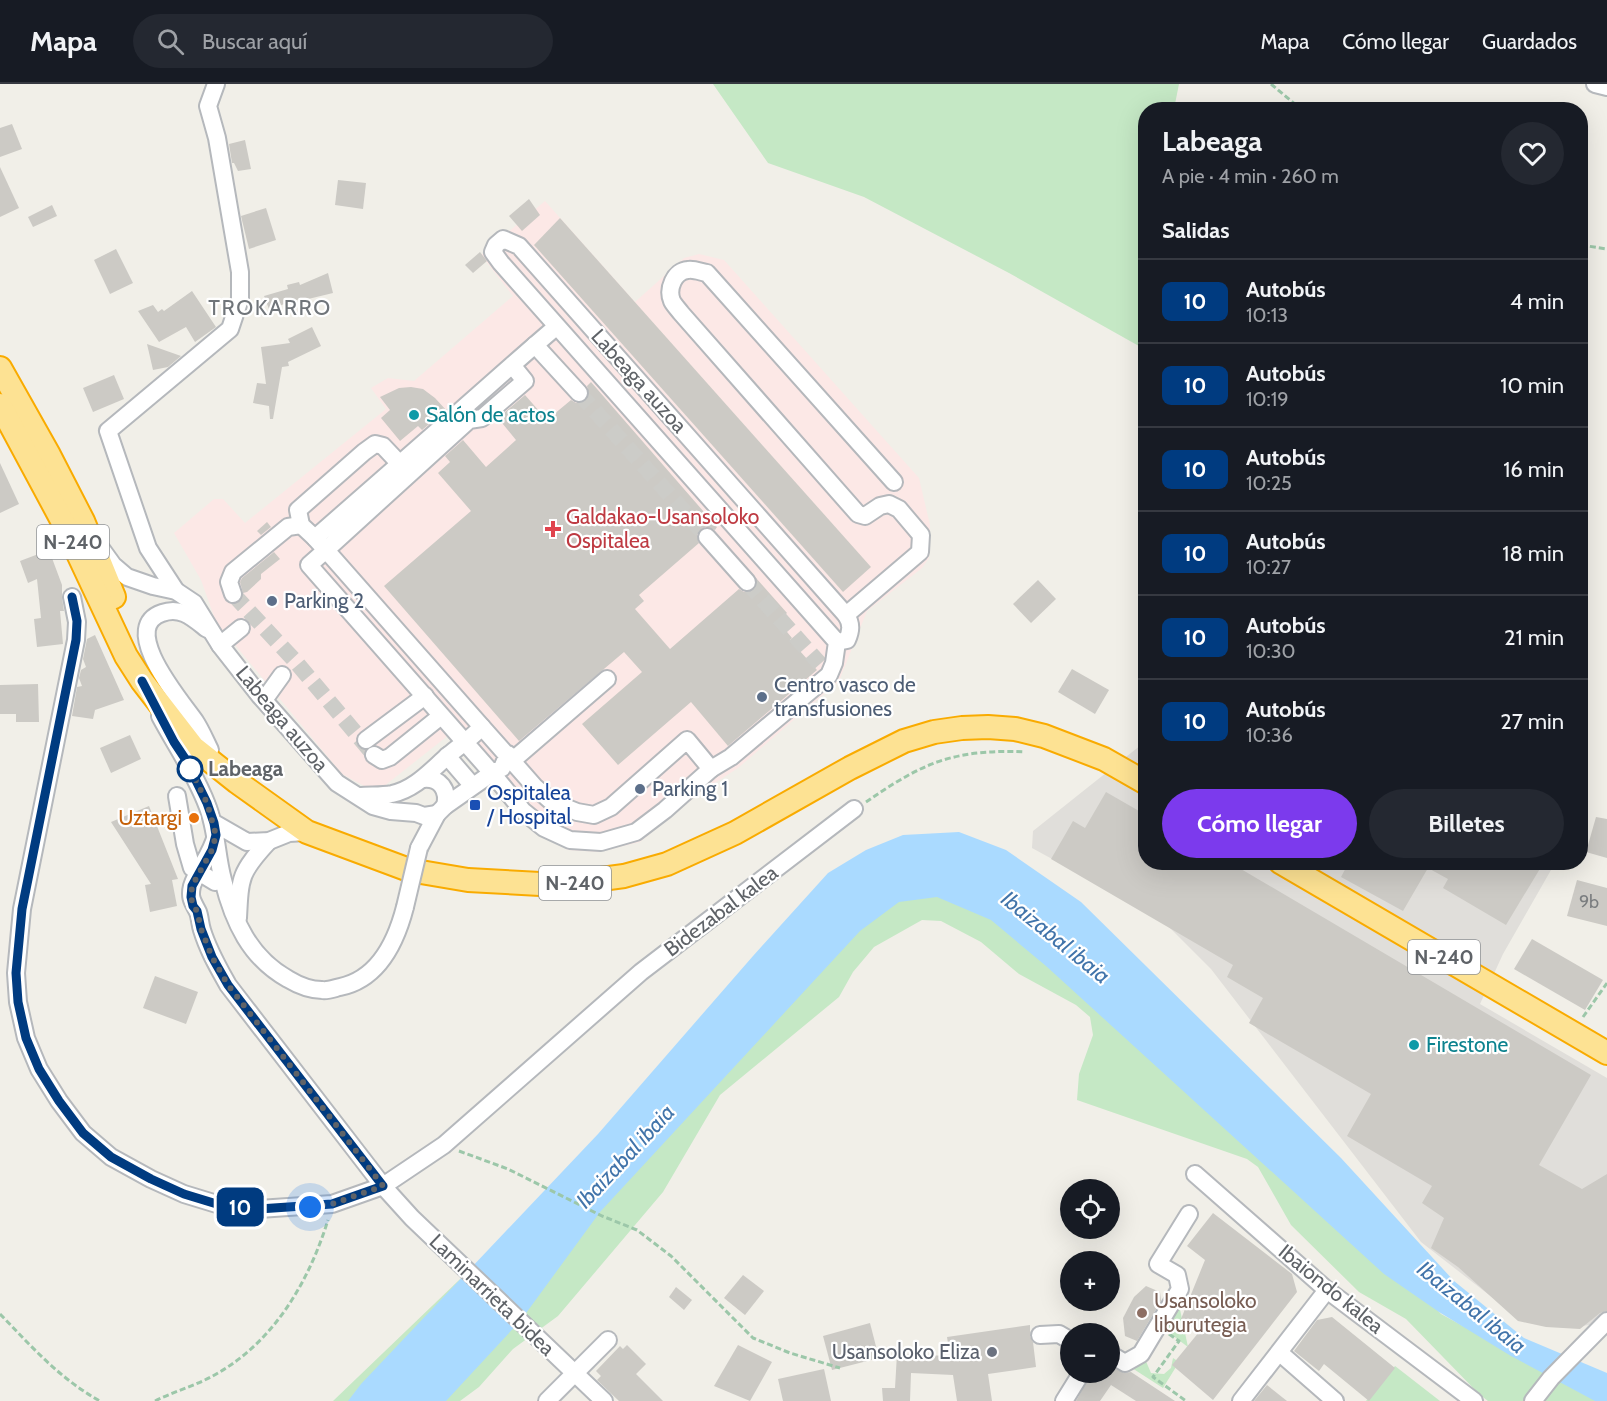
<!DOCTYPE html>
<html lang="es">
<head>
<meta charset="utf-8">
<style>
  :root { --surface:#171b24; --page:#242831; --text:#f1f3f6; --muted:#9ea1a6; --line:#363941; --accent:#7c3aed }
  body { margin:0; font-family:Cabin,sans-serif; background:var(--page); color:var(--text); height:100vh; display:flex; flex-direction:column; font-size:22px; white-space:nowrap }
  * { box-sizing:border-box; margin:0 }
  p { font-size:20px; color:var(--muted) }
  .icon { flex:none; width:33px; height:33px; fill:none; stroke:currentColor; stroke-width:2; stroke-linecap:round; stroke-linejoin:round }
  .map { position:relative; flex:1; overflow:hidden }
  .panel { position:absolute; left:1138px; top:18px; width:450px; height:768px; display:flex; flex-direction:column; background:var(--surface); border-radius:24px; box-shadow:0 6px 24px #0002 }
  .panel>* { flex:none }
  .badge { padding:0 12px; border-radius:9px; font-size:21px; line-height:39px }
  .controls { position:absolute; left:1060px; top:1095px; display:grid; gap:12px }
  .controls a { display:grid; place-items:center; width:60px; height:60px; border-radius:50%; background:var(--surface); box-shadow:0 6px 24px #0002; font-size:30px }
  .you { position:absolute; width:30px; height:30px; margin:-15px; border:4px solid #fff; border-radius:50%; background:#1a73e8; box-shadow:0 0 0 9px #1a73e833 }
  .map>.badge { position:absolute; translate:-50% -50%; box-shadow:0 0 0 3px #fff }
  h2 { padding:0 24px; font-size:22px; line-height:54px }
  .round { display:grid; place-items:center; flex:none; width:63px; height:63px; border-radius:32px; background:var(--page) }
  .overview { display:flex; align-items:center; justify-content:space-between; height:102px; padding:0 24px }
  h1 { font-size:28px; font-weight:800; line-height:45px }
  .button { display:flex; gap:12px; margin-top:auto; padding:12px 24px }
  .button a { flex:1; height:69px; border-radius:36px; background:var(--accent); color:#fff; font-size:24px; font-weight:800; line-height:69px; text-align:center }
  .button a+a { background:var(--page); color:var(--text) }
  ul { padding:0; list-style:none }
  li { display:flex; align-items:center; gap:18px; height:84px; padding:0 24px; border-top:2px solid var(--line) }
  li div { flex:1 }
  li b { display:block; font-size:22px }
  li em { font-style:normal }
  li .badge { min-width:66px; font-weight:700; text-align:center }
  header { display:flex; align-items:center; gap:36px; box-sizing:border-box; height:84px; padding:0 30px; background:var(--surface); border-bottom:2px solid var(--line) }
  header strong { font-size:28px }
  nav { display:flex; gap:33px; margin-inline-start:auto; font-size:21px }
  .search { width:420px; height:54px; background:var(--page); display:flex; align-items:center; gap:15px; box-sizing:border-box; padding:0 21px; border-radius:33px; color:var(--muted); font-size:22px }
  .map>svg:first-child { display:block }
  .industrial { fill:#e0deda }
  .medical { fill:#fce8e6 }
  .green { fill:#c5e8c5 }
  .water { fill:#aadaff }
  .building { fill:#cccac5 }
  .lines { fill:none; stroke-linecap:round; stroke-linejoin:round }
  .minor-tunnel { stroke:#ccccc8; stroke-width:16; stroke-dasharray:16 8; stroke-linecap:butt }
  .minor-casing { stroke:#b5b8bc; stroke-width:20 }
  .highway-casing { stroke:#f9ab00; stroke-width:26 }
  .path { stroke:#9cc7a9; stroke-width:3; stroke-dasharray:6 3; stroke-linecap:butt }
  .minor { stroke:#fff; stroke-width:16 }
  .highway { stroke:#fde293; stroke-width:22 }
  .minor-bridge-casing { stroke:#b5b8bc; stroke-width:20; stroke-linecap:butt }
  .minor-bridge { stroke:#fff; stroke-width:16 }
  .line-casing { stroke:#fff; stroke-width:14 }
  .line { stroke:#003b80; stroke-width:9 }
  .walk { stroke:#5f6368; stroke-width:6; stroke-dasharray:0 10.8 }
  .culture-dot { fill:#0f9aa8; stroke:#fff; stroke-width:2 }
  .health-dot { fill:#e0444e; stroke:#fff; stroke-width:2 }
  .service-dot { fill:#5c6f8a; stroke:#fff; stroke-width:2 }
  .stop-dot { fill:#fff; stroke:#003b80; stroke-width:3 }
  .transit-dot { fill:#1a4fb4; stroke:#fff; stroke-width:2 }
  .food-dot { fill:#e8710a; stroke:#fff; stroke-width:2 }
  .education-dot { fill:#8d6e63; stroke:#fff; stroke-width:2 }
  .worship-dot { fill:#6b7280; stroke:#fff; stroke-width:2 }
  .labels { text-anchor:middle; stroke-width:4.5; stroke-linejoin:round; paint-order:stroke }
  .number-label { font-size:18px; fill:#7a7d7f }
  .shield { fill:#fff; stroke:#8f9295; stroke-width:1.5 }
  .shield-label { font-size:20px; font-weight:bold; fill:#5f6368 }
  .street-label { font-size:21px; fill:#5f6368; stroke:#fff }
  .culture-label { font-size:21px; fill:#0d838f; stroke:#fff; text-anchor:start }
  .health-label { font-size:21px; fill:#be3a42; stroke:#fff; text-anchor:start }
  .service-label { font-size:21px; fill:#4e5e75; stroke:#fff; text-anchor:start }
  .stop-label { font-size:21px; font-weight:bold; fill:#5f6368; stroke:#fff; text-anchor:start }
  .transit-label { font-size:21px; fill:#164399; stroke:#fff; text-anchor:start }
  .food-label { font-size:21px; fill:#c56008; stroke:#fff; text-anchor:end }
  .education-label { font-size:21px; fill:#785e54; stroke:#fff; text-anchor:start }
  .worship-label { font-size:21px; fill:#5b616d; stroke:#fff; text-anchor:end }
  .neighbourhood-label { font-size:22px; letter-spacing:1.5px; fill:#70757a; stroke:#fff }
  .water-label { font-size:22px; font-style:italic; fill:#4174aa; stroke:#fff }
</style>
</head>
<body>
<header>
<strong>Mapa</strong>
<div class="search"><svg class="icon" aria-label="search" viewBox="0 0 24 24"><circle cx="10" cy="10" r="6"/><path d="M15 15l6 6"/></svg>Buscar aquí</div>
<nav><a>Mapa</a><a>Cómo llegar</a><a>Guardados</a></nav>
</header>
<div class="map">
<svg width="1607" height="1317" viewBox="0 0 1607 1317">
  <rect width="100%" height="100%" fill="#f1efe8"/>
  <polygon class="industrial" points="1146,657 1146,778 1555,779 1503,870 1480,920 1607,994 1607,1241 1604,1239 1574,1243 1502,1221 1421,1158 1211,885 1160,834 1032,764 1033,747"/>
  <polygon class="medical" points="545,117 635,218 684,174 699,170 724,176 919,394 930,441 929,474 922,484 867,527 839,597 738,684 701,708 640,758 599,768 568,766 513,734 501,709 450,650 383,703 368,704 342,690 216,538 201,496 174,449 214,415 223,415 245,439 386,325 371,304 388,294 414,297 513,212 481,171"/>
  <g class="green">
    <polygon points="713,0 1179,0 1174,25 1146,26 1146,266 1009,189 864,113 768,79"/>
    <polygon points="897,760 1141,905 1441,1230 1600,1317 1488,1317 1479,1310 1406,1235 1359,1208 1291,1141 1258,1083 1247,1075 1077,1016 1079,990 1093,951 1090,933 1076,921 1019,890 981,858 941,837 922,836 874,863 853,888 839,913 720,1011 663,1108 558,1232 513,1265 479,1303 460,1317 333,1317 656,1007"/>
    <polygon points="1178,1216 1188,1263 1160,1242"/>
    <polygon points="1173,1274 1179,1278 1163,1304 1132,1284 1145,1275 1151,1289 1164,1290 1171,1284"/>
    <polygon points="1395,1282 1440,1317 1366,1317"/>
  </g>
  <polygon class="water" points="959,748 1006,766 1081,818 1341,1074 1454,1197 1524,1254 1607,1289 1607,1317 1595,1317 1511,1272 1439,1228 1384,1190 1046,882 991,836 937,813 899,818 860,847 600,1128 521,1236 446,1317 348,1317 361,1300 598,1050 753,872 828,789 866,766 903,751"/>
  <g class="building">
    <polygon points="12,40 22,65 0,73 0,44"/>
    <polygon points="245,56 251,85 238,87 234,79 232,79 229,60"/>
    <polygon points="0,83 19,124 0,133"/>
    <polygon points="338,96 366,99 363,125 335,121"/>
    <polygon points="529,115 540,131 522,147 509,132"/>
    <polygon points="52,121 57,132 33,143 28,133"/>
    <polygon points="266,124 276,156 249,165 241,132"/>
    <polygon points="560,134 871,483 843,508 534,161"/>
    <polygon points="116,165 133,199 110,210 94,176"/>
    <polygon points="480,168 487,177 473,189 465,181"/>
    <polygon points="328,189 333,209 300,217 300,215 269,225 264,212 288,205 287,201 299,198 300,201"/>
    <polygon points="192,207 216,243 195,258 186,243 159,258 138,227 153,221 158,228 162,225 164,227"/>
    <polygon points="312,243 321,262 288,278 289,282 282,283 273,335 270,335 269,322 253,319 257,299 266,300 261,263 290,259 288,255"/>
    <polygon points="147,260 181,272 168,283 153,286"/>
    <polygon points="114,291 124,315 93,328 83,304"/>
    <polygon points="591,298 717,443 715,446 705,443 700,446 697,450 699,459 639,511 644,517 635,525 670,565 739,505 744,508 753,506 757,501 756,494 787,529 778,537 792,554 790,556 817,586 728,662 691,618 618,681 582,640 642,588 624,568 519,657 384,502 471,427 438,389 450,378 445,372 463,356 486,383 516,356 498,334 525,311 547,336 571,316 576,319 586,317 589,312 587,302"/>
    <polygon points="411,303 423,305 435,314 446,326 422,346 418,342 400,357 381,334 390,326 380,313 399,304"/>
    <polygon points="0,379 19,420 0,429"/>
    <polygon points="267,438 271,443 261,451 257,447"/>
    <polygon points="49,466 62,501 62,514 64,527 60,527 63,560 37,563 34,535 41,534 37,495 28,499 20,477"/>
    <polygon points="274,468 280,475 261,490 261,495 247,508 243,509 240,498 242,494"/>
    <polygon points="1038,496 1056,515 1031,539 1013,520"/>
    <polygon points="95,551 124,616 95,626 93,635 72,632 77,603 82,602 79,594 81,586 86,583 83,575 87,555"/>
    <polygon points="1072,585 1109,606 1095,630 1058,608"/>
    <polygon points="38,600 39,638 16,638 16,630 0,630 0,601"/>
    <polygon points="130,651 141,675 111,689 100,664"/>
    <polygon points="1106,708 1146,731 1146,778 1229,778 1591,991 1539,1081 1582,1105 1607,1090 1607,1227 1600,1229 1580,1245 1546,1243 1518,1237 1458,1183 1431,1164 1444,1134 1422,1119 1432,1102 1347,1052 1371,1010 1249,939 1263,914 1227,893 1233,881 1051,775 1073,737 1085,744"/>
    <polygon points="149,722 178,795 172,796 177,822 150,828 145,801 151,800 111,738"/>
    <polygon points="1596,733 1607,735 1607,774 1586,768"/>
    <polygon points="1349,778 1544,778 1506,841 1443,804 1448,795 1428,784 1403,827 1341,793"/>
    <polygon points="1577,796 1607,804 1607,842 1567,832"/>
    <polygon points="1532,855 1603,896 1585,926 1514,885"/>
    <polygon points="155,892 198,908 186,940 143,924"/>
    <polygon points="1213,1129 1292,1190 1297,1208 1213,1316 1172,1281 1199,1248 1181,1235 1205,1176 1187,1162"/>
    <polygon points="743,1191 764,1207 745,1231 724,1214"/>
    <polygon points="1146,1202 1160,1208 1161,1217 1137,1257 1125,1252 1123,1234 1134,1213"/>
    <polygon points="676,1203 692,1216 684,1226 669,1213"/>
    <polygon points="1332,1233 1395,1284 1369,1317 1324,1280 1319,1287 1294,1267 1317,1236"/>
    <polygon points="870,1239 879,1274 832,1286 823,1252"/>
    <polygon points="1030,1241 1030,1252 1033,1258 1036,1283 988,1290 992,1317 957,1317 953,1291 911,1289 910,1317 883,1317 882,1304 895,1304 897,1270 950,1272 947,1253"/>
    <polygon points="627,1261 646,1280 636,1290 663,1317 619,1317 597,1296 601,1292 596,1287 620,1262 623,1265"/>
    <polygon points="738,1261 772,1278 750,1317 714,1302"/>
    <polygon points="1110,1282 1124,1289 1131,1288 1175,1317 1136,1317 1111,1301 1100,1317 1076,1317 1092,1288 1110,1288"/>
    <polygon points="824,1285 831,1317 783,1317 778,1295"/>
    <polygon points="1267,1301 1287,1317 1254,1317"/>
  </g>
  <g class="lines">
    <g class="minor-tunnel">
      <polyline points="579,309 707,453"/>
      <polyline points="747,498 820,580"/>
      <polyline points="233,510 296,578 374,671"/>
    </g>
    <defs>
      <g id="minor">
        <polyline points="1595,0 1607,3"/>
        <polyline points="535,261 579,309"/>
        <path d="M512,281L525,297L482,334L469,336L326,466L315,454L460,327C492,299 524,270 556,243"/>
        <polyline points="707,453 747,498"/>
        <polyline points="315,454 301,441 298,426 364,368 375,360 383,362 399,379"/>
        <polyline points="100,463 113,481 127,493 153,502 176,507 194,519 220,561 260,612 337,699 373,722 391,727 416,729 424,732 437,730"/>
        <polyline points="176,507 148,464 108,347 230,245 240,215 240,188 217,54 208,22 216,0"/>
        <polyline points="233,510 229,498 233,488 288,443 301,441"/>
        <polyline points="72,513 77,538 76,556 22,825 16,889 18,918 26,954 39,985 59,1017 83,1049 111,1073 151,1095 184,1110 220,1121 259,1125 332,1120 383,1102 444,1061 641,888 854,725"/>
        <path d="M846,531L920,468L921,451L899,425L889,420L880,422L865,432L858,430L681,229C678,225 674,221 672,217C667,205 674,187 688,186C694,185 701,188 707,189L894,398"/>
        <path d="M207,545C193,534 181,522 162,529C118,544 181,617 195,637C201,646 205,656 210,666"/>
        <polyline points="220,561 241,544"/>
        <polyline points="264,616 282,591"/>
        <path d="M160,632C176,662 195,689 207,721C217,745 216,771 223,796C233,837 250,874 288,895C298,901 311,906 322,906C328,907 335,904 340,903C379,895 396,858 405,823"/>
        <polyline points="482,643 535,703 552,718 577,728 594,731 611,723 687,656 711,685 665,726 636,748 601,758 570,756 544,744 523,727 492,689 502,684 508,670"/>
        <polyline points="366,656 425,612"/>
        <polyline points="374,671 382,676 390,673 441,632"/>
        <polyline points="447,672 472,701"/>
        <polyline points="513,676 607,595"/>
        <path d="M711,685L731,673L829,591L834,579L837,558L501,179L493,168L496,161L503,155L519,162L846,531C852,540 851,547 847,556L837,558"/>
        <path d="M423,695C440,693 449,706 445,722"/>
        <polyline points="177,712 185,760 192,784 215,798"/>
        <path d="M359,712C370,711 381,712 392,710C416,705 432,685 450,670C461,661 472,653 482,643L326,466L309,481L492,689L445,722L437,730L419,764"/>
        <polyline points="214,739 247,758 269,757 289,749 307,748"/>
        <path d="M216,751C211,772 197,785 192,802C189,814 193,818 198,828C200,833 200,840 202,846C208,866 218,883 228,901L383,1102L412,1134L604,1317"/>
        <path d="M238,834C240,793 240,788 269,757"/>
        <polyline points="1195,1090 1327,1206 1474,1317"/>
        <polyline points="1040,1251 1059,1250 1071,1257"/>
        <polyline points="1280,1269 1335,1317"/>
        <polyline points="1110,1270 1125,1279 1141,1270 1180,1205 1177,1191 1158,1180 1189,1130"/>
        <polyline points="547,1317 608,1256"/>
        <polyline points="1064,1317 1082,1288"/>
        <polyline points="1241,1317 1327,1206"/>
        <polyline points="1533,1317 1551,1294 1607,1237"/>
      </g>
      <g id="highway">
        <polyline points="0,284 49,371 83,437 114,513"/>
        <polyline points="0,321 65,442 126,572 142,597 193,663 237,698 307,748 409,786 468,796 540,800 579,798 624,792 667,780 735,749 850,684 904,657 934,648 962,644 988,643 1015,645 1044,652 1104,675 1146,699"/>
        <polyline points="1280,778 1607,969"/>
      </g>
    </defs>
    <use href="#minor" class="minor-casing"/>
    <use href="#highway" class="highway-casing"/>
    <g class="path">
      <polyline points="1271,0 1302,26"/>
      <polyline points="1581,161 1607,165"/>
      <path d="M866,718C885,705 906,691 927,682C956,669 993,666 1025,668"/>
      <polyline points="1583,933 1607,899"/>
      <polyline points="459,1067 508,1085 602,1132 637,1146 671,1172 753,1254 790,1269 840,1284"/>
      <path d="M0,1230C31,1262 60,1295 100,1317"/>
      <polyline points="1169,1250 1179,1257 1153,1293 1186,1317"/>
      <path d="M155,1317C175,1307 198,1301 218,1289C275,1256 309,1197 328,1136"/>
    </g>
    <use href="#minor" class="minor"/>
    <use href="#highway" class="highway"/>
    <defs>
      <polyline id="minor-bridge" points="405,823 419,764"/>
    </defs>
    <use href="#minor-bridge" class="minor-bridge-casing"/>
    <use href="#minor-bridge" class="minor-bridge"/>
  </g>
  <g class="lines">
    <defs>
      <polyline id="line" points="72,513 77,537 76,556 22,825 16,889 18,918 26,954 39,985 59,1017 83,1049 111,1073 151,1095 184,1110 220,1121 259,1125 332,1120 383,1102 228,901 212,873 201,845 197,827 193,822 191,813 192,802 212,766 216,751 214,739 207,719 186,676 174,658 142,597"/>
    </defs>
    <use href="#line" class="line-casing"/>
    <use href="#line" class="line"/>
    <polyline class="walk" points="190,685 186,676 207,719 216,751 212,766 192,802 191,813 193,822 197,827 201,845 212,873 228,901 383,1102 332,1120 310,1123"/>
  </g>
  <g class="culture-dot">
    <circle cx="414" cy="331" r="6"/>
    <circle cx="1414" cy="961" r="6"/>
  </g>
  <path class="health-dot" d="M550 436h6v6h6v6h-6v6h-6v-6h-6v-6h6z"/>
  <g class="service-dot">
    <circle cx="272" cy="517" r="6"/>
    <circle cx="762" cy="613" r="6"/>
    <circle cx="640" cy="705" r="6"/>
  </g>
  <circle class="stop-dot" cx="190" cy="685" r="12"/>
  <rect class="transit-dot" x="469" y="715" width="12" height="12" rx="3"/>
  <circle class="food-dot" cx="194" cy="734" r="6"/>
  <circle class="education-dot" cx="1142" cy="1229" r="6"/>
  <circle class="worship-dot" cx="992" cy="1268" r="6"/>
  <g class="labels">
    <g class="number-label">
      <text x="1589" y="824">9b</text>
    </g>
    <g class="shield">
      <rect x="37" y="441" width="72" height="34" rx="4.5"/>
      <rect x="539" y="782" width="72" height="34" rx="4.5"/>
      <rect x="1408" y="856" width="72" height="34" rx="4.5"/>
    </g>
    <g class="shield-label">
      <text x="73" y="465">N-240</text>
      <text x="575" y="806">N-240</text>
      <text x="1444" y="880">N-240</text>
    </g>
    <g class="street-label">
      <text transform="translate(639 297) rotate(48)" y="7">Labeaga auzoa</text>
      <text transform="translate(282 635) rotate(50)" y="7">Labeaga auzoa</text>
      <text transform="translate(721 827) rotate(-37)" y="7">Bidezabal kalea</text>
      <text transform="translate(1331 1205) rotate(39)" y="7">Ibaiondo kalea</text>
      <text transform="translate(492 1211) rotate(44)" y="7">Laminarrieta bidea</text>
    </g>
    <g class="culture-label">
      <text x="426" y="338">Salón de actos</text>
      <text x="1426" y="968">Firestone</text>
    </g>
    <g class="health-label">
      <text x="566" y="440">Galdakao-Usansoloko<tspan x="566" dy="24">Ospitalea</tspan></text>
    </g>
    <g class="service-label">
      <text x="284" y="524">Parking 2</text>
      <text x="774" y="608">Centro vasco de<tspan x="774" dy="24">transfusiones</tspan></text>
      <text x="652" y="712">Parking 1</text>
    </g>
    <g class="stop-label">
      <text x="208" y="692">Labeaga</text>
    </g>
    <g class="transit-label">
      <text x="487" y="716">Ospitalea<tspan x="487" dy="24">/ Hospital</tspan></text>
    </g>
    <g class="food-label">
      <text x="182" y="741">Uztargi</text>
    </g>
    <g class="education-label">
      <text x="1154" y="1224">Usansoloko<tspan x="1154" dy="24">liburutegia</tspan></text>
    </g>
    <g class="worship-label">
      <text x="980" y="1275">Usansoloko Eliza</text>
    </g>
    <g class="neighbourhood-label">
      <text x="270" y="231">TROKARRO</text>
    </g>
    <g class="water-label">
      <text transform="translate(1056 853) rotate(39)" y="8">Ibaizabal ibaia</text>
      <text transform="translate(625 1072) rotate(-47)" y="8">Ibaizabal ibaia</text>
      <text transform="translate(1472 1223) rotate(39)" y="8">Ibaizabal ibaia</text>
    </g>
  </g>
</svg>
<div class="controls">
<a><svg class="icon" aria-label="locate" viewBox="0 0 24 24"><circle cx="12" cy="12" r="6"/><path d="M12 2v4M12 18v4M2 12h4M18 12h4"/></svg></a>
<a>+</a>
<a>−</a>
</div>
<div class="you" style="left:310px;top:1123px"></div>
<b class="badge" style="left:240px;top:1123px;background:#003b80;color:#fff">10</b>
<section class="panel">
<div class="overview"><div><h1>Labeaga</h1><p>A pie · 4 min · 260 m</p></div><a class="round"><svg class="icon" aria-label="heart" viewBox="0 0 24 24"><path d="M12 20l-8-8c-3-5 5-10 8-4 3-6 11-1 8 4z"/></svg></a></div>
<h2>Salidas</h2>
<ul>
<li><span class="badge" style="background:#003b80;color:#fff">10</span><div><b>Autobús</b><p>10:13</p></div><em>4 min</em></li>
<li><span class="badge" style="background:#003b80;color:#fff">10</span><div><b>Autobús</b><p>10:19</p></div><em>10 min</em></li>
<li><span class="badge" style="background:#003b80;color:#fff">10</span><div><b>Autobús</b><p>10:25</p></div><em>16 min</em></li>
<li><span class="badge" style="background:#003b80;color:#fff">10</span><div><b>Autobús</b><p>10:27</p></div><em>18 min</em></li>
<li><span class="badge" style="background:#003b80;color:#fff">10</span><div><b>Autobús</b><p>10:30</p></div><em>21 min</em></li>
<li><span class="badge" style="background:#003b80;color:#fff">10</span><div><b>Autobús</b><p>10:36</p></div><em>27 min</em></li>
</ul>
<div class="button"><a>Cómo llegar</a><a>Billetes</a></div>
</section>
</div>
</body>
</html>
